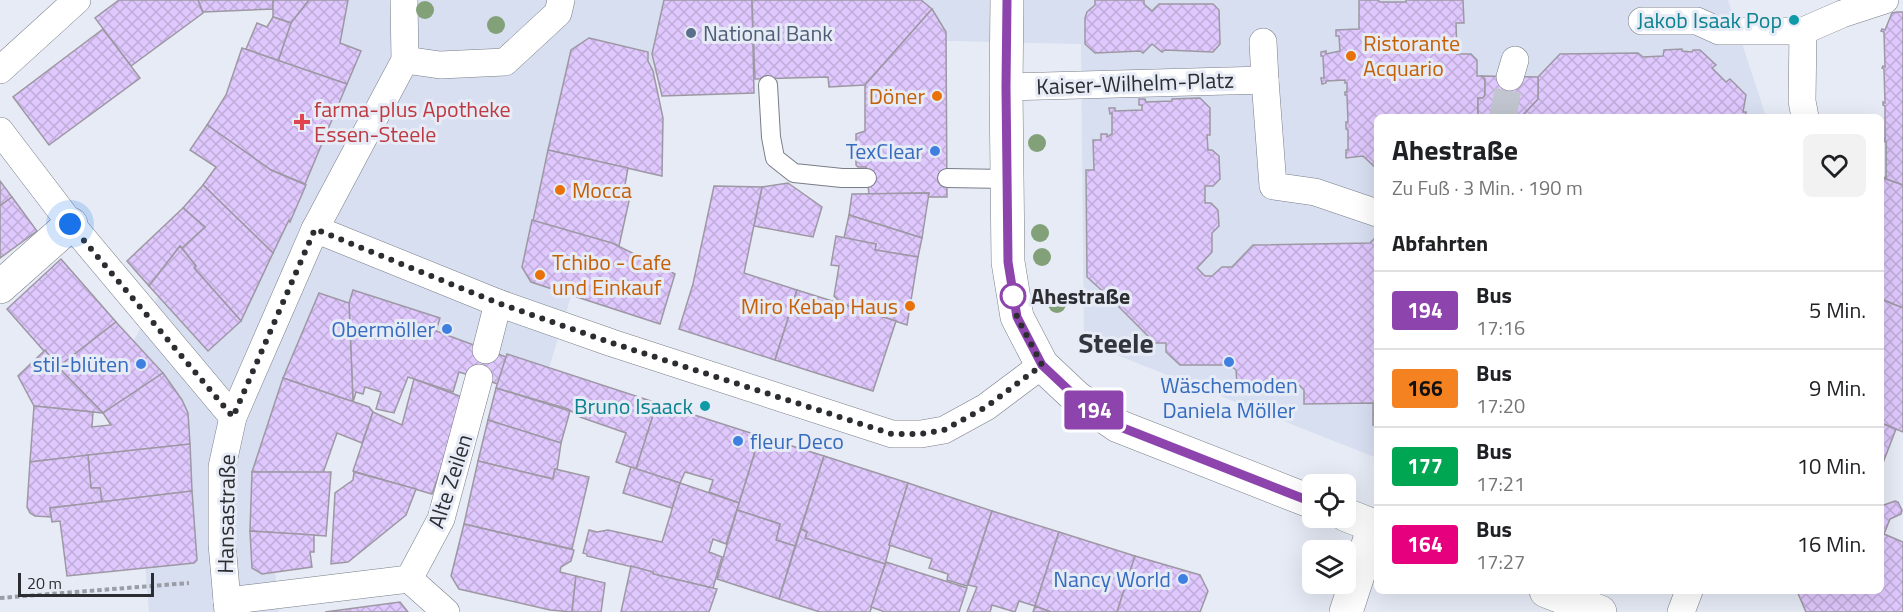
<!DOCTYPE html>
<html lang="de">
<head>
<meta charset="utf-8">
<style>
  :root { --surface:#fff; --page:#f2f2f2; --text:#202124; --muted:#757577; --line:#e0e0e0 }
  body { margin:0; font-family:"Titillium Web",sans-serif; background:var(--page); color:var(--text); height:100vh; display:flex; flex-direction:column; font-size:22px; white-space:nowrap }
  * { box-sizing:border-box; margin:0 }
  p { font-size:20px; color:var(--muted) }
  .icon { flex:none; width:33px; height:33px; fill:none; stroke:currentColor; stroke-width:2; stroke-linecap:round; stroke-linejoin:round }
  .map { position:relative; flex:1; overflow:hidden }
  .sheet { position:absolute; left:1374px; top:114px; width:510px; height:480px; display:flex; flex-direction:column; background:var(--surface); border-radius:9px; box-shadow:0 6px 24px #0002 }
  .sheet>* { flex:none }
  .badge { padding:0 12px; border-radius:4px; font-size:21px; line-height:39px }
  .fabs { position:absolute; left:1302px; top:474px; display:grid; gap:12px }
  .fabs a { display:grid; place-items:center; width:54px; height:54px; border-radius:9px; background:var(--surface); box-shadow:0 6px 24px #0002; font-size:30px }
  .scale { position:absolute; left:18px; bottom:15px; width:136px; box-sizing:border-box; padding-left:6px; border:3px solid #2b2d31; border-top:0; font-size:16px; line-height:21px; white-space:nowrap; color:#2b2d31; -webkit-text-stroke:4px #e6ebf6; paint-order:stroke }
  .you { position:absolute; width:30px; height:30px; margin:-15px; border:4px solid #fff; border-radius:50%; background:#1a73e8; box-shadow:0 0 0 9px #1a73e833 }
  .map>.badge { position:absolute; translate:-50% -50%; box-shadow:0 0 0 3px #fff }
  h2 { padding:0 18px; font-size:22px; line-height:54px }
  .round { display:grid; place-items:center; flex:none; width:63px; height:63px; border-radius:9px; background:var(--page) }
  .head { display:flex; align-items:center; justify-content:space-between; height:102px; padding:0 18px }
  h1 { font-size:28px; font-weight:700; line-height:45px }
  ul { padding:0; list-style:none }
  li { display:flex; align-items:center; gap:18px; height:78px; padding:0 18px; border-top:2px solid var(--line) }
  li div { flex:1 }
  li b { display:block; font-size:22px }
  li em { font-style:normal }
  li .badge { min-width:66px; font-weight:700; text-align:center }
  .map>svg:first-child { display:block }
  .built { fill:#d7dff1 }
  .building { fill:url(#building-cross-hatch); stroke:#9d98a3; stroke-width:1.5 }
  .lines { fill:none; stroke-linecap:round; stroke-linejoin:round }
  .pedestrian-tunnel { stroke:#c1c5cf; stroke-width:27; stroke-dasharray:27 14; stroke-linecap:butt }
  .service-casing { stroke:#787d87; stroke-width:20 }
  .pedestrian-casing { stroke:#787d87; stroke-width:28 }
  .minor-casing { stroke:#787d87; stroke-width:34 }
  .path { stroke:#9a9da6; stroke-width:4; stroke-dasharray:4.5 3; stroke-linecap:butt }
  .service { stroke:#fff; stroke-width:18 }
  .pedestrian { stroke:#fff; stroke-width:27 }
  .minor { stroke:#fff; stroke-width:33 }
  .tree { fill:#82a179 }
  .line-casing { stroke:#fff; stroke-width:14 }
  .line { stroke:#8e44ad; stroke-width:9 }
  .walk { stroke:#2b2d31; stroke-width:6; stroke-dasharray:0 10.8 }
  .culture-dot { fill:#0f9aa8; stroke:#e6ebf6; stroke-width:2 }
  .service-dot { fill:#5c6f8a; stroke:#e6ebf6; stroke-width:2 }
  .food-dot { fill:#e8710a; stroke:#e6ebf6; stroke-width:2 }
  .health-dot { fill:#e0444e; stroke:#e6ebf6; stroke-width:2 }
  .shop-dot { fill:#3f7fe0; stroke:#e6ebf6; stroke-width:2 }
  .stop-dot { fill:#fff; stroke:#8e44ad; stroke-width:3 }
  .labels { text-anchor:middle; stroke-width:6; stroke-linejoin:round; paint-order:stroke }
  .culture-label { font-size:22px; fill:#0d838f; stroke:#e6ebf6; text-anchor:end }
  .service-label { font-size:22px; fill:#4e5e75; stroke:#e6ebf6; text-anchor:start }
  .food-label { font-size:22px; fill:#c56008; stroke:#e6ebf6; text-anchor:start }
  .street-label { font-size:22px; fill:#2b2d31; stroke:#e6ebf6 }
  .health-label { font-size:22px; fill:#be3a42; stroke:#e6ebf6; text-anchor:start }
  .shop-label { font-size:22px; fill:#366cbe; stroke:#e6ebf6; text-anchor:end }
  .stop-label { font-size:22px; font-weight:bold; fill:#2b2d31; stroke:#e6ebf6; text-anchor:start }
  .district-label { font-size:28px; font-weight:bold; fill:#32353e; stroke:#e6ebf6 }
</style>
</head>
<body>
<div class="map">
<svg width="1903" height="612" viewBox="0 0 1903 612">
  <defs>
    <pattern id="building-cross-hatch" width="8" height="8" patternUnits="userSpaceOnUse" patternTransform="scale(1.5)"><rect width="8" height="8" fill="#dfc8fd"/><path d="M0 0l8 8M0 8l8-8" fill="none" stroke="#c0acd9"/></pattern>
  </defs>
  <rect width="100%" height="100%" fill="#e6ebf6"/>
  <polygon class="built" points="274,0 1728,0 1766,117 1377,117 1377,458 1084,342 1081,44 778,37 647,77 583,258 542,390 333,325 264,453 279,612 149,612 128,351 269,95"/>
  <g class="building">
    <polygon points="119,0 198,0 203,13 131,66 95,18"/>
    <polygon points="198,0 273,0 273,9 203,12"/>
    <polygon points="273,0 309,0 291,23 273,17"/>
    <polygon points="309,0 348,0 340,43 361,51 347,84 278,61 291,23"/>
    <polygon points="664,0 752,0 754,93 662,96 652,54"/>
    <polygon points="752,0 921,0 932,9 865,85 829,87 828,77 755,79"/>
    <polygon points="1095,0 1144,0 1144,4 1152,11 1159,4 1213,4 1219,10 1220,44 1213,52 1165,50 1162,52 1152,44 1143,53 1140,51 1095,53 1085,44 1085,18 1087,12 1095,5"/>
    <polygon points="1359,0 1378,0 1380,2 1406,2 1406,0 1463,0 1464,23 1456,23 1457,54 1471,54 1477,60 1477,76 1482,76 1485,79 1485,95 1483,98 1478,98 1478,117 1377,117 1377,169 1363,156 1346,158 1346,150 1348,150 1348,130 1346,129 1346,122 1348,122 1347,95 1345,95 1345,92 1347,92 1347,83 1345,83 1345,80 1326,81 1326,83 1322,84 1321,78 1324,78 1323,56 1321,56 1321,52 1326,51 1326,54 1340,51 1339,36 1336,36 1336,30 1359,29"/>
    <polygon points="932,9 946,32 947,197 928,197 929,193 869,194 866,167 858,167 856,165 856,134 865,131 865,85"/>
    <polygon points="1897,12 1903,12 1903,185 1883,178 1886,177 1886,142 1883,141 1884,139 1885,140 1885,106 1883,105 1883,102 1885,103 1884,69 1882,68 1883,66 1885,67 1884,32 1881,31 1882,29 1885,30 1892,13"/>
    <polygon points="273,17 291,23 278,61 246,49 257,23 267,27"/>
    <polygon points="103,29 140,78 49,145 13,97"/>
    <polygon points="589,38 648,52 648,61 653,71 663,118 662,176 548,150 571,50"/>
    <polygon points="242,48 347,84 305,184 271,170 207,125 226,95"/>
    <polygon points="1682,49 1682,51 1692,52 1693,50 1700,50 1716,65 1712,68 1726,82 1730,79 1746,95 1743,112 1746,112 1746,117 1521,117 1538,99 1538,77 1560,54 1638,53 1643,57 1663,56 1664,50"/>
    <polygon points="1482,76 1538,77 1538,99 1521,117 1478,117 1478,98 1483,98 1485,95 1485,79"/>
    <polygon points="1200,98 1210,108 1210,135 1207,135 1208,150 1212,150 1219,156 1220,179 1213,186 1205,186 1205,203 1211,203 1218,210 1219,226 1212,233 1212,252 1197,268 1205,276 1212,276 1222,267 1232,267 1253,245 1370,243 1375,238 1375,228 1377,228 1377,425 1373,425 1373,403 1304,404 1304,390 1298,384 1237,384 1236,370 1230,365 1180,365 1166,352 1166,343 1155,343 1119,307 1119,297 1109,297 1087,277 1086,170 1094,170 1093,140 1101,140 1101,134 1107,134 1107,137 1112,134 1112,113 1110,114 1109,108 1115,108 1115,111 1142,110 1142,105 1139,105 1139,99 1145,99 1146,102 1172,101 1172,99"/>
    <polygon points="207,125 271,170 306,185 290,222 289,220 273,253 203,185 216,167 190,150"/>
    <polygon points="548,150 628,168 625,185 631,192 619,246 533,221"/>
    <polygon points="1883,178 1903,185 1903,308 1881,299 1881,184"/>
    <polygon points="0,181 12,197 0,206"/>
    <polygon points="788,183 822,207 813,237 754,226 762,187"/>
    <polygon points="203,185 273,253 241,321 194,268 196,266 182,248 205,227 183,208"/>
    <polygon points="714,186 762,187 744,273 797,290 775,360 679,329 693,284"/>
    <polygon points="929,193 922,238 849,215 852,194"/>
    <polygon points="12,197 37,231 0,258 0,206"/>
    <polygon points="183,208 205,227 182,248 180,246 149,286 127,261"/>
    <polygon points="849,215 922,238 918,257 875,250 876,244 844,238"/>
    <polygon points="532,220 612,243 675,274 660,324 531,282 522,267"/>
    <polygon points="836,236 876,244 875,250 918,257 907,325 841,303 834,296 839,266 831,265"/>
    <polygon points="180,246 196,266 194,268 241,321 208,351 149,286"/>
    <polygon points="61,259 116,322 58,367 7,309"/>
    <polygon points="353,290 440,318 436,331 506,357 498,384 459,372 453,392 408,377 394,413 376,409 381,392 365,387 363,394 356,392 353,402 349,303"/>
    <polygon points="797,290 896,321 873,391 775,360"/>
    <polygon points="319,293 349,303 353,402 283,378"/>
    <polygon points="1881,299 1903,308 1903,432 1881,423"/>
    <polygon points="116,322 163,373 103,413 58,367"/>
    <polygon points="45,350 58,367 103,413 34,406 18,376"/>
    <polygon points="507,354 657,403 636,469 616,462 626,433 580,417 568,409 496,388"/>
    <polygon points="163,373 182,400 188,413 190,444 30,462 34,406 93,412 92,427 111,425 103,413"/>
    <polygon points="283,378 369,407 373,412 362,443 337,433 323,473 252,472"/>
    <polygon points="414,379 462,397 454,431 432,494 353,471 373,412 402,425"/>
    <polygon points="496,388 570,411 561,443 488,420"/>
    <polygon points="657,403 760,436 739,503 709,492 713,480 685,472 680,483 636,469"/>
    <polygon points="488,420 561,443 557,470 555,469 553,479 478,461"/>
    <polygon points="1881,423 1896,429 1881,468"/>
    <polygon points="760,436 824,456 795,546 776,540 780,524 737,510"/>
    <polygon points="190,444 192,491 102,502 100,488 91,488 88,455"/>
    <polygon points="88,455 91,488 100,488 102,502 50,508 51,517 35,516 30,513 27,507 30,462"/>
    <polygon points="824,456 908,483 889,545 890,546 885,564 805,538 807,532 801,529"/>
    <polygon points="478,461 553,479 555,469 589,477 572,549 464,524"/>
    <polygon points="631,467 680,483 672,508 623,493"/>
    <polygon points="252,472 331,472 326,536 250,531"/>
    <polygon points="354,472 416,489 406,515 348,562 331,564 335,493 353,480"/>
    <polygon points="680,483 739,503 726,544 713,539 709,552 722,557 713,588 653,574 653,572 587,556 587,554 583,553 589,530 597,532 608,530 662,542"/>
    <polygon points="908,483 992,511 967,586 947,580 948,574 929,568 932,559 889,545"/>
    <polygon points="192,491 197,560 194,563 67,576 60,521 52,522 50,508"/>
    <polygon points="1895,501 1898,502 1902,510 1901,514 1890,519 1884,534 1903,542 1903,612 1806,612 1797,591 1881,591 1881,505 1884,505"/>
    <polygon points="737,510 780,524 776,540 795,546 779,599 717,579"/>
    <polygon points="992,511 1059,532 1035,606 1019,601 1015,612 992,605 990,612 967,612 977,587 968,585"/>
    <polygon points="464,524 574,550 571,561 561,567 560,572 576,576 572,612 550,610 459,589 451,576"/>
    <polygon points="801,529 807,532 805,538 885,564 870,612 820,612 779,599"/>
    <polygon points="250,531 314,535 314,552 310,552 312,567 262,574 252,568"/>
    <polygon points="1059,532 1135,556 1117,612 1051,612 1035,606"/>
    <polygon points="1135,556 1200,575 1208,591 1200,612 1117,612"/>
    <polygon points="886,562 967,588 959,612 885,612 871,607"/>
    <polygon points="631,566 653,572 653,574 717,589 709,612 621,612"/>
    <polygon points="576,576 605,583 601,612 572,612"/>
    <polygon points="400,602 408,612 325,612"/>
    <polygon points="1035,606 1051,612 1033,612"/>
  </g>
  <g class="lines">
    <polyline class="pedestrian-tunnel" points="1503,117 1510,77"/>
    <defs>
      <g id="service">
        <polyline points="768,85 771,137 775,158 794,173 842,178 867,178"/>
        <polyline points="947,178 1006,179"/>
      </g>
      <g id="pedestrian">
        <polyline points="1642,21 1697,21 1719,31 1803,31"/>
        <polyline points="1263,42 1265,80"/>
        <polyline points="405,60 440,65 505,62 558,13 561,0"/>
        <polyline points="0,70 77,0"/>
        <polyline points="1510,77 1515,60"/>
        <polyline points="1006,87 1265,80 1273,186 1315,192 1377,213"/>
        <polyline points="1805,117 1802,101 1803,31 1842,14 1885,0"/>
        <polyline points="0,131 71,224 233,417"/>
        <polyline points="315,229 498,303 612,343 892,434 921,434 944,430 986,407 1042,365"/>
        <polyline points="486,350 498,303"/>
        <polyline points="409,579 441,519 479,378"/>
        <polyline points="227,601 409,579 446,612"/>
        <polyline points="228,612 222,544 222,467 233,417 315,229 405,60 404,0"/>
        <polyline points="1681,612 1689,591"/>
      </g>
      <g id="minor">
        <polyline points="1007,0 1006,87 1008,262 1017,317 1042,365 1076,397 1118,426 1312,502"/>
        <polyline points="0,287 71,224"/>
        <polyline points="1346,515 1377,527"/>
        <polyline points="1546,591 1600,612"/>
        <polyline points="1346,612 1374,526"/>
      </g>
    </defs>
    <use href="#service" class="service-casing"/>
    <use href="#pedestrian" class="pedestrian-casing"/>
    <use href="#minor" class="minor-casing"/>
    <polyline class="path" points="0,598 189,583"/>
    <use href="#service" class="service"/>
    <use href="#pedestrian" class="pedestrian"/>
    <use href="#minor" class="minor"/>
  </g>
  <g class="tree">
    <circle cx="425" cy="10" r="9"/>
    <circle cx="496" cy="25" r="9"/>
    <circle cx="1037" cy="143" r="9"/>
    <circle cx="1040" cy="233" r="9"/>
    <circle cx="1042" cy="257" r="9"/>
    <circle cx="1057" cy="304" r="9"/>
  </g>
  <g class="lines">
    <defs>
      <polyline id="line" points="1007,0 1006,87 1008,262 1017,317 1042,365 1076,397 1118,426 1312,502"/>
    </defs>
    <use href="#line" class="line-casing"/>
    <use href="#line" class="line"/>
    <polyline class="walk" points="70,224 233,417 315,229 498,303 612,343 892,434 921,434 944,430 986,407 1042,365 1017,317 1013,296"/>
  </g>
  <g class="culture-dot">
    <circle cx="1794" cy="20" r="6"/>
    <circle cx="705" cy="406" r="6"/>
  </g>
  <circle class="service-dot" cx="691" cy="33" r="6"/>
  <g class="food-dot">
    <circle cx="1351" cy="56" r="6"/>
    <circle cx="937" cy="96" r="6"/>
    <circle cx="560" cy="190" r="6"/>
    <circle cx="540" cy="275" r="6"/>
    <circle cx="910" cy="306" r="6"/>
  </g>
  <path class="health-dot" d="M299 113h6v6h6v6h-6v6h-6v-6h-6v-6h6z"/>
  <g class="shop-dot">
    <circle cx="935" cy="151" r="6"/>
    <circle cx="447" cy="329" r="6"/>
    <circle cx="1229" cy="362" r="6"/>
    <circle cx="141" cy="364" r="6"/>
    <circle cx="738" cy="441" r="6"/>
    <circle cx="1183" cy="579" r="6"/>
  </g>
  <circle class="stop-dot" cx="1013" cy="296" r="12"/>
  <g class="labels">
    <g class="culture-label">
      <text x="1782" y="28">Jakob Isaak Pop</text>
      <text x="693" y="414">Bruno Isaack</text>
    </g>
    <g class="service-label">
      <text x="703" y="41">National Bank</text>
    </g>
    <g class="food-label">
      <text x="1363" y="51">Ristorante<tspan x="1363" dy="25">Acquario</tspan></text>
      <text x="925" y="104" text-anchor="end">Döner</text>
      <text x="572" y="198">Mocca</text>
      <text x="552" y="270">Tchibo - Cafe<tspan x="552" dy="25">und Einkauf</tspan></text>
      <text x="898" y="314" text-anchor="end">Miro Kebap Haus</text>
    </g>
    <g class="street-label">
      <text transform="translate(1135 83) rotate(-2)" y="8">Kaiser-Wilhelm-Platz</text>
      <text transform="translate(450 481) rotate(-72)" y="8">Alte Zeilen</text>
      <text transform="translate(226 514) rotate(-89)" y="8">Hansastraße</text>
    </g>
    <g class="health-label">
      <text x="314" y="117">farma-plus Apotheke<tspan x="314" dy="25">Essen-Steele</tspan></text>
    </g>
    <g class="shop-label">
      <text x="923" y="159">TexClear</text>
      <text x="435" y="337">Obermöller</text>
      <text x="129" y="372">stil-blüten</text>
      <text x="1229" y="393" text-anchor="middle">Wäschemoden<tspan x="1229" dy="25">Daniela Möller</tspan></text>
      <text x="750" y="449" text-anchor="start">fleur Deco</text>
      <text x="1171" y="587">Nancy World</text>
    </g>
    <g class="stop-label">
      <text x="1031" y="304">Ahestraße</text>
    </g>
    <g class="district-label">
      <text x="1116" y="353">Steele</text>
    </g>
  </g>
</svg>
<div class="fabs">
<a><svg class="icon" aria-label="locate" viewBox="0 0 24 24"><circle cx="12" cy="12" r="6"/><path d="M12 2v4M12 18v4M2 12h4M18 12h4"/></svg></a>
<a><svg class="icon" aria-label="layers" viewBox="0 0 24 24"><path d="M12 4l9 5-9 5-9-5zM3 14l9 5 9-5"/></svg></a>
</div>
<div class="scale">20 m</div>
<div class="you" style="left:70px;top:224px"></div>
<b class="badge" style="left:1094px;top:410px;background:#8e44ad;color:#fff">194</b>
<section class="sheet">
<div class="head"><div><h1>Ahestraße</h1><p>Zu Fuß · 3 Min. · 190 m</p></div><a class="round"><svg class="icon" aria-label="heart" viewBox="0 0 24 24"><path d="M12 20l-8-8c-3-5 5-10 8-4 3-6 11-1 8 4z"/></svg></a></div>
<h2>Abfahrten</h2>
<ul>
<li><span class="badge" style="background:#8e44ad;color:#fff">194</span><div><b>Bus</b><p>17:16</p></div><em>5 Min.</em></li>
<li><span class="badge" style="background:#f58220;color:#111">166</span><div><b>Bus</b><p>17:20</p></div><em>9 Min.</em></li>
<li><span class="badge" style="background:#00a651;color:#fff">177</span><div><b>Bus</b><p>17:21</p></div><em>10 Min.</em></li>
<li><span class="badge" style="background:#e6007e;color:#fff">164</span><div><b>Bus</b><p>17:27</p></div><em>16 Min.</em></li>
</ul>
</section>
</div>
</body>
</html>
